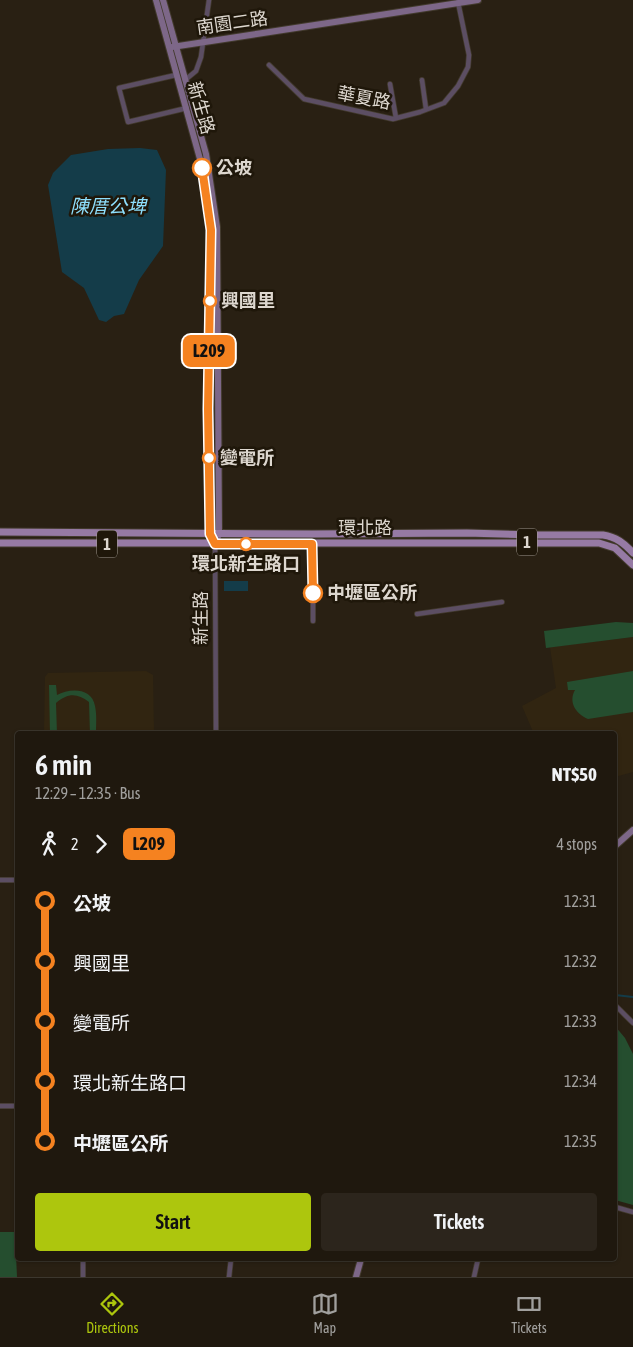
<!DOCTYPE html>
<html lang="en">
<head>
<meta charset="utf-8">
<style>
  :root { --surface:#1f180e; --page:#2c251c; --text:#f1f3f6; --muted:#a1a09e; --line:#3c372e; --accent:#adc60d }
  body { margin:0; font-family:"Asap Condensed","Noto Sans TC",sans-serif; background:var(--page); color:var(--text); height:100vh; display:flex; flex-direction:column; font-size:19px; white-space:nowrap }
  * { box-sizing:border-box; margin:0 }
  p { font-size:16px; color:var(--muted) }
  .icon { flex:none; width:28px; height:28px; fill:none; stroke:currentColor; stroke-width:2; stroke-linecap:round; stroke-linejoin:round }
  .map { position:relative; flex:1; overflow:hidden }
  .panel { position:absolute; left:15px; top:731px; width:602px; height:530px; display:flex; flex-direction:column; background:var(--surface); border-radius:5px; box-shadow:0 1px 4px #0004,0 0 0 1px var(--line) }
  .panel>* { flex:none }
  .badge { padding:0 10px; border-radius:8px; font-size:18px; line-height:32px }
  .map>.badge { position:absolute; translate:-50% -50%; box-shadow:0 0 0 2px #fff }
  .legs { display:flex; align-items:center; gap:8px; height:55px; padding:0 20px; font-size:16px }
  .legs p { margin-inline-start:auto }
  .summary { display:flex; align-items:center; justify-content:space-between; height:85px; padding:0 20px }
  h1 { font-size:28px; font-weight:600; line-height:38px }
  .primary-button { display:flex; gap:10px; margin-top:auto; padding:10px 20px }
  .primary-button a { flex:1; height:58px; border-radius:5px; background:var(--accent); color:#111; font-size:20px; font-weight:600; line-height:58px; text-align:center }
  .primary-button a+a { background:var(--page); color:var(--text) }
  ul { padding:0 20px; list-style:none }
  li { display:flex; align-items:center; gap:18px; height:60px; font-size:19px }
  li i { display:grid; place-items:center; width:8px; height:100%; margin:0 6px; background:currentColor }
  li i::after { content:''; width:12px; height:12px; margin:-6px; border:4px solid; border-radius:50%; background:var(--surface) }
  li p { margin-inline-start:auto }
  li:first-child i { background:linear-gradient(#0000 50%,currentColor 0) }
  li:last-child i { background:linear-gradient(currentColor 50%,#0000 0) }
  .menu { display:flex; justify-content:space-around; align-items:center; height:70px; border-top:1px solid var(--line); background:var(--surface); font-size:14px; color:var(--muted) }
  .menu a { display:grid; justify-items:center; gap:2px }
  .menu .selected { color:var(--accent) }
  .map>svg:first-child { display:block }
  .built { fill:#312511 }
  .green { fill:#254e2f }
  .water { fill:#143c49 }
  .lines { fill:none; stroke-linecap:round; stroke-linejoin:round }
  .stream { stroke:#143c49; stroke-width:2 }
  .street-casing { stroke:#423a2d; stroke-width:6 }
  .secondary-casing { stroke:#423a2d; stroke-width:8 }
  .primary-casing { stroke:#423a2d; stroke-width:9 }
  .street { stroke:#5c4e63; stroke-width:4.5 }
  .secondary { stroke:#7d6788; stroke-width:6 }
  .primary { stroke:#967aa4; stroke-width:7 }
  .line-1-casing { stroke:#fff; stroke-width:11 }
  .line-1 { stroke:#f58220; stroke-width:8 }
  .stop-1-dot { fill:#fff; stroke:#f58220; stroke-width:2.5 }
  .labels { text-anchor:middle; stroke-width:5; stroke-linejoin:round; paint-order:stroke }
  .shield { fill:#1f170a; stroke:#a49d94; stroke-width:1 }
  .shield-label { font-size:16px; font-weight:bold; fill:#ddd7cf }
  .street-label { font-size:18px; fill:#ddd7cf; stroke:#1f170a }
  .stop-label { font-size:18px; font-weight:bold; fill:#ddd7cf; stroke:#1f170a; text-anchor:start }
  .water-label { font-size:19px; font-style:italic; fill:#8edffd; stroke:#1f170a }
</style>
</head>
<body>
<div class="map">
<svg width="633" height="1277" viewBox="0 0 633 1277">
  <rect width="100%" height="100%" fill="#292013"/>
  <g class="built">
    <polygon points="633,637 633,772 615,777 615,734 534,734 522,706 556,688 550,647"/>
    <polygon points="146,671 153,675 154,734 44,734 45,677 48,673"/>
  </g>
  <g class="green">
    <polygon points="616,622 633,623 633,637 546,648 544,631"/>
    <path d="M633,671V712L588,719C576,714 568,702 575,690H568L567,682Z"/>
    <path d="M49,685H56L57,695C69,688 92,687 95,706C97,715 96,725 96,734H90L89,702C77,693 68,693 56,703L57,734H50Z"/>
    <polygon points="615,1026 625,1038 633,1054 633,1205 615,1200"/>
    <polygon points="0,1232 15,1232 17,1277 0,1277"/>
  </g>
  <g class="water">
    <polygon points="140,148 157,150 166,170 163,246 139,280 124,314 114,316 106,322 99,320 84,288 62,272 48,185 53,173 71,155 108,149"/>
    <rect x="224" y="581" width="24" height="10"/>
  </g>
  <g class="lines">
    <polyline class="stream" points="615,995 633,997"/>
    <defs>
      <g id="street">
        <polyline points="269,65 304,99 393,119 420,112 444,103 458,86 468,67 469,55 458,2"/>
        <polyline points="176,75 119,88 128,122 187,108"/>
        <polyline points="185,80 196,71 201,57 209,0"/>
        <polyline points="422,80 426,109"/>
        <polyline points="390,84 396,118"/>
        <polyline points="215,544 216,734"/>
        <polyline points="417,614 502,602"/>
        <polyline points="313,621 313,592"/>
        <polyline points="0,880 18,880"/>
        <polyline points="615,1005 633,1023"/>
        <polyline points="0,1106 18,1106"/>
        <polyline points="615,1207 633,1212"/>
        <polyline points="83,1277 83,1259"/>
        <polyline points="229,1277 231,1259"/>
        <polyline points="474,1277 478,1259"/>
      </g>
      <g id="secondary">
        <polyline points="156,0 200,159 211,230 208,414 210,534 215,544"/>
        <polyline points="163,0 206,154 217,227 219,534 215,544"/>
        <polyline points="172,47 478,0"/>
        <polyline points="615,846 633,830"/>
        <polyline points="356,1277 361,1259"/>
      </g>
      <g id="primary">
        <path d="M0,532L312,534L467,533L537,535H603C616,537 624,543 633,553"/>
        <polyline points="0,543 599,543 615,548 633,565"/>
      </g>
    </defs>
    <use href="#street" class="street-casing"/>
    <use href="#secondary" class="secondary-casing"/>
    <use href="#primary" class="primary-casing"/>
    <use href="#street" class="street"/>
    <use href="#secondary" class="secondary"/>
    <use href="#primary" class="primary"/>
  </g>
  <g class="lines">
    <defs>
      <polyline id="line-1" points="202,168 211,230 208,409 210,534 215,544 312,544 313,593"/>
    </defs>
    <use href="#line-1" class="line-1-casing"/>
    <use href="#line-1" class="line-1"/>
  </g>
  <g class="stop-1-dot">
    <circle cx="202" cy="168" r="9"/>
    <circle cx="210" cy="301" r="6"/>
    <circle cx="209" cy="458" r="6"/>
    <circle cx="246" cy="544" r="6"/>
    <circle cx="313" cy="593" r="9"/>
  </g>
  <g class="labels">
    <g class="shield">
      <rect x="517" y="528.5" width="20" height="27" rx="4"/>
      <rect x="97" y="530.5" width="20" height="27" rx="4"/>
    </g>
    <g class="shield-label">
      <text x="527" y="548">1</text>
      <text x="107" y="550">1</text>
    </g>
    <g class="street-label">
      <text transform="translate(232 23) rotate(-8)" y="6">南園二路</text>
      <text transform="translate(364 98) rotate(11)" y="6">華夏路</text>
      <text transform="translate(201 108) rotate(74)" y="6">新生路</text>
      <text x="365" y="534">環北路</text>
      <text transform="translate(201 618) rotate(-90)" y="6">新生路</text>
    </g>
    <g class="stop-label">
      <text x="216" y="174">公坡</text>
      <text x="221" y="307">興國里</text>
      <text x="220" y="464">變電所</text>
      <text x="246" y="570" text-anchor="middle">環北新生路口</text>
      <text x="327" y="599">中壢區公所</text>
    </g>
    <g class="water-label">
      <text x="108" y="213">陳厝公埤</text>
    </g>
  </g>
</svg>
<b class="badge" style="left:209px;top:351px;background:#f58220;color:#111">L209</b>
<section class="panel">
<div class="summary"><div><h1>6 min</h1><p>12:29 – 12:35 · Bus</p></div><b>NT$50</b></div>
<div class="legs"><svg class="icon" aria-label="walk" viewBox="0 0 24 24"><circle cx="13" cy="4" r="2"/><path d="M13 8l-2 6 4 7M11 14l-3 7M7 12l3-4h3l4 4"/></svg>2<svg class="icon" aria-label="forward" viewBox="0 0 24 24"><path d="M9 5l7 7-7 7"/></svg><b class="badge" style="background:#f58220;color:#111">L209</b><p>4 stops</p></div>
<ul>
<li><i style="color:#f58220"></i><b>公坡</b><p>12:31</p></li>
<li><i style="color:#f58220"></i><span>興國里</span><p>12:32</p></li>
<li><i style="color:#f58220"></i><span>變電所</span><p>12:33</p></li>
<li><i style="color:#f58220"></i><span>環北新生路口</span><p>12:34</p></li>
<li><i style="color:#f58220"></i><b>中壢區公所</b><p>12:35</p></li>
</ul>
<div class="primary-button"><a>Start</a><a>Tickets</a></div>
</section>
</div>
<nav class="menu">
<a class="selected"><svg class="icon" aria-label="directions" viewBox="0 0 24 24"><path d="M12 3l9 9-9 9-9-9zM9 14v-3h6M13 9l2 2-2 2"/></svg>Directions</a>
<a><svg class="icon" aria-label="map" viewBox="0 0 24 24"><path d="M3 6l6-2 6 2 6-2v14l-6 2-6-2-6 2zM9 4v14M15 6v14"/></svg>Map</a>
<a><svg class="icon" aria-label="tickets" viewBox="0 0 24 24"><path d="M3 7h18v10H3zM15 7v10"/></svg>Tickets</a>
</nav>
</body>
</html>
